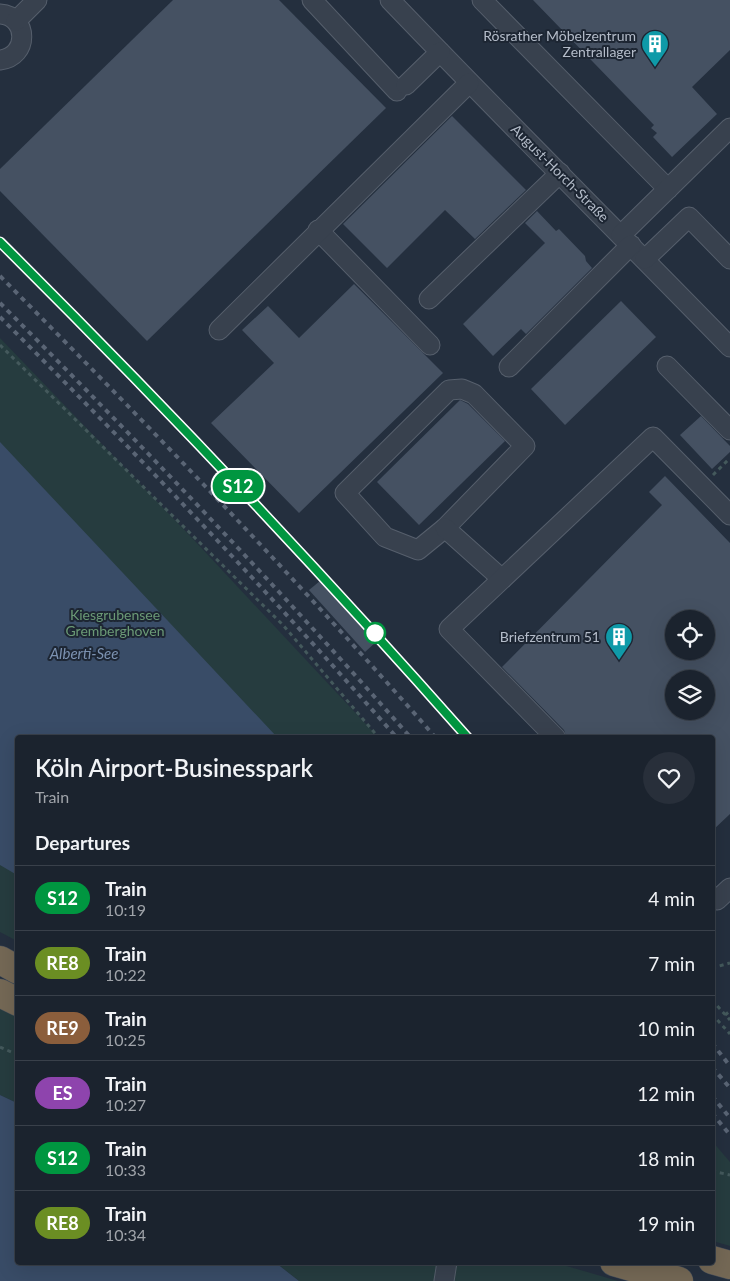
<!DOCTYPE html>
<html lang="en">
<head>
<meta charset="utf-8">
<style>
  :root { --surface:#1b232e; --page:#282f3a; --text:#f1f3f6; --muted:#a0a4aa; --line:#39404a }
  body { margin:0; font-family:Lato,sans-serif; background:var(--page); color:var(--text); height:100vh; display:flex; flex-direction:column; font-size:19px; white-space:nowrap }
  * { box-sizing:border-box; margin:0 }
  p { font-size:16px; color:var(--muted) }
  .icon { flex:none; width:28px; height:28px; fill:none; stroke:currentColor; stroke-width:2; stroke-linecap:round; stroke-linejoin:round }
  .map { position:relative; flex:1; overflow:hidden }
  .panel { position:absolute; left:15px; top:735px; width:700px; height:530px; display:flex; flex-direction:column; background:var(--surface); border-radius:5px; box-shadow:0 5px 20px #0002,0 0 0 1px var(--line) }
  .panel>* { flex:none }
  .badge { padding:0 10px; border-radius:16px; font-size:18px; line-height:32px }
  .buttons { position:absolute; left:665px; top:610px; display:grid; gap:10px }
  .buttons a { display:grid; place-items:center; width:50px; height:50px; border-radius:50%; background:var(--surface); box-shadow:0 5px 20px #0002,0 0 0 1px var(--line); font-size:25px }
  .map>.badge { position:absolute; translate:-50% -50%; box-shadow:0 0 0 2px #fff }
  h2 { padding:0 20px; font-size:19px; line-height:45px }
  .round { display:grid; place-items:center; flex:none; width:52px; height:52px; border-radius:26px; background:var(--page) }
  .head { display:flex; align-items:center; justify-content:space-between; height:85px; padding:0 20px }
  h1 { font-size:24px; font-weight:600; line-height:38px }
  ul { padding:0; list-style:none }
  li { display:flex; align-items:center; gap:15px; height:65px; padding:0 20px; border-top:1px solid var(--line) }
  li div { flex:1 }
  li b { display:block; font-size:19px }
  li em { font-style:normal }
  li .badge { min-width:55px; font-weight:700; text-align:center }
  .map>svg:first-child { display:block }
  .green { fill:#263c3f }
  .water { fill:#394c67 }
  .building { fill:#455162; fill-rule:evenodd }
  .lines { fill:none; stroke-linecap:round; stroke-linejoin:round }
  .minor-casing { stroke:#565f6c; stroke-width:21 }
  .highway-casing { stroke:#434c59; stroke-width:29 }
  .path { stroke:#44595c; stroke-width:3; stroke-dasharray:4 4; stroke-linecap:butt }
  .minor { stroke:#38414e; stroke-width:19 }
  .highway { stroke:#746855; stroke-width:28 }
  .rail { stroke:#5a6575; stroke-width:4; stroke-dasharray:5 5; stroke-linecap:butt }
  .line-casing { stroke:#fff; stroke-width:11 }
  .line { stroke:#009640; stroke-width:8 }
  .stop-dot { fill:#fff; stroke:#009640; stroke-width:2.5 }
  .labels { text-anchor:middle; stroke-width:4; stroke-linejoin:round; paint-order:stroke }
  .poi-label { font-size:14px; fill:#b4bcc9; stroke:#1d2633; text-anchor:end }
  .street-label { font-size:14px; fill:#b4bcc9; stroke:#1d2633 }
  .park-label { font-size:14px; fill:#6b9a76; stroke:#1d2633 }
  .water-label { font-size:15px; font-style:italic; fill:#7c92b1; stroke:#1d2633 }
</style>
</head>
<body>
<div class="map">
<svg width="730" height="1281" viewBox="0 0 730 1281">
  <rect width="100%" height="100%" fill="#242f3e"/>
  <g class="green">
    <polygon points="0,338 194,540 378,737 18,738 17,941 0,932"/>
    <polygon points="0,1004 17,1014 17,1103 0,1095"/>
    <polygon points="712,1141 730,1162 730,1246 713,1241"/>
    <polygon points="553,1262 618,1281 299,1281 276,1263"/>
  </g>
  <g class="water">
    <polygon points="0,442 277,737 18,738 17,875 0,865"/>
    <polygon points="0,1095 17,1103 18,1262 276,1263 299,1281 0,1281"/>
  </g>
  <g class="building">
    <polygon points="173,0 279,0 386,108 147,341 0,191 0,169"/>
    <polygon points="533,0 730,0 730,50 692,87 717,114 672,157 653,137 657,133 651,128 654,125"/>
    <polygon points="452,116 526,190 475,239 445,210 387,268 343,224"/>
    <polygon points="537,211 556,231 559,229 585,256 586,261 592,268 526,334 521,329 493,356 463,324 545,243 525,223"/>
    <polygon points="354,284 443,373 299,513 211,423 274,363 242,330 268,306 299,338"/>
    <polygon points="621,301 656,337 565,425 531,389"/>
    <polygon points="460,400 468,404 505,441 419,525 377,482"/>
    <polygon points="701,416 730,446 730,452 712,469 680,435"/>
    <path d="M665,476L730,543V814L712,831V738H567L564,730L502,667L662,505L649,492ZM674,619H706V651H674ZM674,679H706V711H674Z"/>
    <polygon points="320,581 376,642 365,652 309,590"/>
  </g>
  <g class="lines">
    <defs>
      <g id="minor">
        <polyline points="312,0 397,91"/>
        <path d="M390,0C502,117 617,231 730,347"/>
        <polyline points="482,0 668,189"/>
        <path d="M0,14C29,16 29,57 0,60"/>
        <polyline points="16,21 37,0"/>
        <polyline points="406,85 440,52"/>
        <polyline points="318,230 430,345"/>
        <polyline points="621,235 730,128"/>
        <polyline points="645,259 689,217 730,259"/>
        <polyline points="429,299 560,173"/>
        <polyline points="219,330 469,83"/>
        <polyline points="667,366 730,430"/>
        <polyline points="509,367 631,245"/>
        <polygon points="462,389 474,394 525,446 445,528 418,550 385,537 345,493 449,390"/>
        <polyline points="445,528 502,579"/>
        <polyline points="556,738 449,629 653,437 730,515"/>
        <polyline points="712,896 717,900 730,888"/>
        <polyline points="444,1281 447,1262"/>
      </g>
      <g id="highway">
        <polyline points="0,960 18,970"/>
        <polyline points="0,993 18,1002"/>
        <polyline points="712,1260 730,1265"/>
        <polyline points="614,1262 679,1281"/>
      </g>
    </defs>
    <use href="#minor" class="minor-casing"/>
    <use href="#highway" class="highway-casing"/>
    <g class="path">
      <polyline points="0,345 283,625 379,738"/>
      <polyline points="713,475 730,458"/>
      <polyline points="712,968 730,963"/>
      <polyline points="712,1000 730,1020"/>
      <polyline points="712,1014 730,1034"/>
      <polyline points="725,1015 730,1011"/>
      <polyline points="0,1047 18,1055"/>
      <polyline points="712,1171 730,1175"/>
    </g>
    <use href="#minor" class="minor"/>
    <use href="#highway" class="highway"/>
    <g class="rail">
      <path d="M0,242C161,403 318,567 468,738"/>
      <path d="M0,276C149,426 296,578 436,738"/>
      <path d="M0,303C141,444 279,588 411,738"/>
      <path d="M0,317C136,453 270,593 397,738"/>
      <polyline points="712,1043 730,1066"/>
      <polyline points="712,1067 730,1088"/>
      <polyline points="712,1096 730,1118"/>
      <polyline points="712,1113 730,1135"/>
    </g>
  </g>
  <g class="lines">
    <defs>
      <path id="line" d="M0,242C161,402 317,567 468,738"/>
    </defs>
    <use href="#line" class="line-casing"/>
    <use href="#line" class="line"/>
  </g>
  <defs>
    <symbol id="building-pin" viewBox="-11 -11 22 30"><path d="M0 17L-7.5 6A9.5 9.5 0 1 1 7.5 6Z" fill="#0f9aa8" stroke="#1d2633"/><path d="M-4-6H4V6H1V3H-1V6H-4ZM-2.5-4.3h1.7v1.8h-1.7ZM.8-4.3h1.7v1.8H.8ZM-2.5-1h1.7V.8h-1.7ZM.8-1h1.7V.8H.8Z" fill="#fff"/></symbol>
  </defs>
  <g fill-rule="evenodd">
    <use href="#building-pin" x="639" y="28" width="32" height="43"/>
    <use href="#building-pin" x="603" y="621" width="32" height="43"/>
  </g>
  <circle class="stop-dot" cx="375" cy="633" r="10"/>
  <g class="labels">
    <g class="poi-label">
      <text x="636" y="41">Rösrather Möbelzentrum<tspan x="636" dy="16">Zentrallager</tspan></text>
      <text x="600" y="642">Briefzentrum 51</text>
    </g>
    <g class="street-label">
      <text transform="translate(560 173) rotate(45)" y="5">August-Horch-Straße</text>
    </g>
    <g class="park-label">
      <text x="115" y="620">Kiesgrubensee<tspan x="115" dy="16">Gremberghoven</tspan></text>
    </g>
    <g class="water-label">
      <text x="84" y="659">Alberti-See</text>
    </g>
  </g>
</svg>
<div class="buttons">
<a><svg class="icon" aria-label="locate" viewBox="0 0 24 24"><circle cx="12" cy="12" r="6"/><path d="M12 2v4M12 18v4M2 12h4M18 12h4"/></svg></a>
<a><svg class="icon" aria-label="layers" viewBox="0 0 24 24"><path d="M12 4l9 5-9 5-9-5zM3 14l9 5 9-5"/></svg></a>
</div>
<b class="badge" style="left:238px;top:486px;background:#009640;color:#fff">S12</b>
<section class="panel">
<div class="head"><div><h1>Köln Airport-Businesspark</h1><p>Train</p></div><a class="round"><svg class="icon" aria-label="heart" viewBox="0 0 24 24"><path d="M12 20l-8-8c-3-5 5-10 8-4 3-6 11-1 8 4z"/></svg></a></div>
<h2>Departures</h2>
<ul>
<li><span class="badge" style="background:#009640;color:#fff">S12</span><div><b>Train</b><p>10:19</p></div><em>4 min</em></li>
<li><span class="badge" style="background:#6b8e23;color:#fff">RE8</span><div><b>Train</b><p>10:22</p></div><em>7 min</em></li>
<li><span class="badge" style="background:#8b5e3c;color:#fff">RE9</span><div><b>Train</b><p>10:25</p></div><em>10 min</em></li>
<li><span class="badge" style="background:#8e44ad;color:#fff">ES</span><div><b>Train</b><p>10:27</p></div><em>12 min</em></li>
<li><span class="badge" style="background:#009640;color:#fff">S12</span><div><b>Train</b><p>10:33</p></div><em>18 min</em></li>
<li><span class="badge" style="background:#6b8e23;color:#fff">RE8</span><div><b>Train</b><p>10:34</p></div><em>19 min</em></li>
</ul>
</section>
</div>
</body>
</html>
